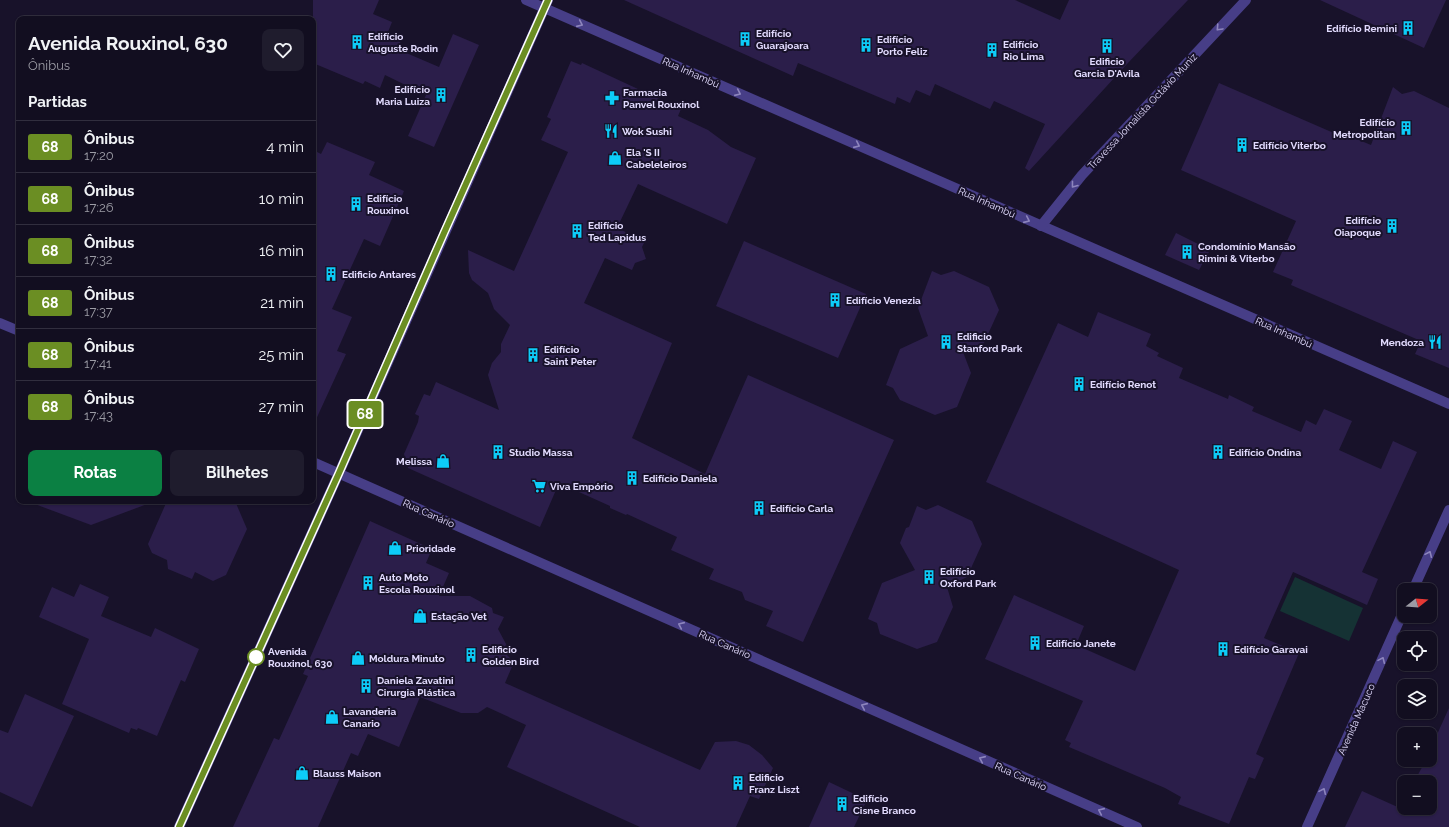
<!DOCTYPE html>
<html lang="pt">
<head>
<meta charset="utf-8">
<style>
  :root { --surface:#120e20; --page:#1f1c2d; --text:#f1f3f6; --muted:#9c9ca5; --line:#312e3e; --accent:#0b8043 }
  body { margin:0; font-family:Raleway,sans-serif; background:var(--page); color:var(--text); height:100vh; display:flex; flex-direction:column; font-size:15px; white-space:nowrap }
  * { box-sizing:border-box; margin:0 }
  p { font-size:13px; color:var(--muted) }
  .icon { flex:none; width:22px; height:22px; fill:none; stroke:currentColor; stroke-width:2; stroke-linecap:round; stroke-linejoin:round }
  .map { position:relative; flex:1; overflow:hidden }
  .side { position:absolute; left:16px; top:16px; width:300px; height:488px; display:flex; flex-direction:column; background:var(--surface); border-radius:8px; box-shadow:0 1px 3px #0004,0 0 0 1px var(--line) }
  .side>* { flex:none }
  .badge { padding:0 8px; border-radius:3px; font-size:14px; line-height:26px }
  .needle { width:26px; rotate:73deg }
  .buttons { position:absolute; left:1397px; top:583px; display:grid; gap:8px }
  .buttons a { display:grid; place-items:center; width:40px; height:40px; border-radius:8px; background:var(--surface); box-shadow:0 1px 3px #0004,0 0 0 1px var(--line); font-size:20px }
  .map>.badge { position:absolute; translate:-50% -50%; box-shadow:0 0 0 2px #fff }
  h2 { padding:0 12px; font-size:15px; line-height:36px }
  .round { display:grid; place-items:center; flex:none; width:42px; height:42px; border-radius:8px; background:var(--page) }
  .summary { display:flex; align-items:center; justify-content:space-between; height:68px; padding:0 12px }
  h1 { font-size:19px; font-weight:700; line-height:30px }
  .primary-button { display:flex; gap:8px; margin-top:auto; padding:8px 12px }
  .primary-button a { flex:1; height:46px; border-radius:8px; background:var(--accent); color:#fff; font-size:16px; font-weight:700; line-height:46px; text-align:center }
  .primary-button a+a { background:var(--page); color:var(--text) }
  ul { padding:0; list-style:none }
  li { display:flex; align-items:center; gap:12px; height:52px; padding:0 12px; border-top:1px solid var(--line) }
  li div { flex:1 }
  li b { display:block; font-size:15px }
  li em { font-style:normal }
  li .badge { min-width:44px; font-weight:700; text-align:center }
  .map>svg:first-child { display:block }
  .green { fill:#153234 }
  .building { fill:#2b1e4a }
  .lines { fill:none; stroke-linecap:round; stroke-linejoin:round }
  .minor { stroke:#473e87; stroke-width:10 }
  .oneway { stroke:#8d85bd }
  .line-casing { stroke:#fff; stroke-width:9 }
  .line { stroke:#6b8e23; stroke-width:6 }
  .stop-dot { fill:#fff; stroke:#6b8e23; stroke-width:2 }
  .labels { text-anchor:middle; stroke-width:4; stroke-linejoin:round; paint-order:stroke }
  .poi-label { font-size:10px; font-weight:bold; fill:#e2dbfe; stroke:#18122a; text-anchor:start }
  .street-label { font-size:10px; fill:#e2dbfe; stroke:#18122a }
  .stop-label { font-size:10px; font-weight:bold; fill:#e2dbfe; stroke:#18122a; text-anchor:start }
</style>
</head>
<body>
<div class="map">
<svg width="1449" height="827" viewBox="0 0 1449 827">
  <rect width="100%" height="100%" fill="#18122a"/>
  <polygon class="green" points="1295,577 1363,608 1349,641 1280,611"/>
  <g class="building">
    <polygon points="313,0 379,0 373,14 392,22 388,32 402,39 397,49 439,67 453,34 479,45 434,147 408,136 426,95 385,75 380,88 365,81 363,84 313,63"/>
    <polygon points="624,0 1015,0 1060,20 1069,0 1188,0 1127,64 1029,171 1025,168 1045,124 994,101 990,109 935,84 930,96 916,90 910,103 897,97 895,104 798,63 793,76"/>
    <polygon points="1320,0 1446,0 1424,48"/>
    <polygon points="571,61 581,65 582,63 681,109 678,116 708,130 731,147 756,158 727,224 638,184 617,228 645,241 642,247 646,259 635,263 632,270 605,258 584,303 672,343 632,438 705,474 748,375 894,440 803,642 766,626 773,611 745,600 742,592 709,579 714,569 671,550 677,537 627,514 626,515 610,508 610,506 559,483 540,527 408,468 404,454 418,422 419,416 415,414 424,394 430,396 436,382 499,410 488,375 492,363 501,352 501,344 510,325 494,309 488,293 472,280 469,273 468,250 514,271 568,152 541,140 551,119 547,117"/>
    <polygon points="1219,83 1336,134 1337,131 1371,145 1393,87 1402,94 1414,91 1449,108 1449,368 1415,354 1421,341 1291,285 1293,280 1273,272 1296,221 1181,170"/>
    <polygon points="327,142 375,162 369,175 404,191 380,246 364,239 332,309 352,317 337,351 346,354 313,426 313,150 321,154"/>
    <polygon points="1176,233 1210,250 1199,270 1165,255"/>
    <polygon points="744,241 866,294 838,358 716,306"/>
    <polygon points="932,271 941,275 954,271 989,287 999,310 984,343 963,352 971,373 957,407 935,415 900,400 893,388 886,385 900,349 928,336 918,308"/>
    <polygon points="1098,312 1151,334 1146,346 1159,353 1157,356 1183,368 1179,378 1228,399 1229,395 1254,407 1252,411 1301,432 1306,420 1316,425 1324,409 1352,421 1339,450 1381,469 1393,441 1417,452 1362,572 1378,579 1367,605 1293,572 1264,638 1299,653 1256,754 1264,758 1255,779 1249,777 1229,824 1178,804 1181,797 1165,788 1069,747 1071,743 1065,740 1083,701 985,659 1014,595 1084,626 1076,645 1135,671 1179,570 986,482 1058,323 1088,337"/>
    <polygon points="33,501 149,501 150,503 91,525 32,503"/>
    <polygon points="167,501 235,501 247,529 226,575 213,581 195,572 192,579 168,569 167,560 152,553 148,544"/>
    <polygon points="938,505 972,521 982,544 967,577 947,587 953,607 937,642 917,649 880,634 877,623 868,619 882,583 915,570 900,543 906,528 909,527 917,506 926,510"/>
    <polygon points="370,521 432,549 426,563 449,573 439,596 470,596 492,608 493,613 504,617 498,629 506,644 504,652 514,662 505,683 700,770 715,742 736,741 749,745 762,755 773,768 759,799 750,796 736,827 640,827 507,767 526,725 487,707 478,713 461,713 420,697 399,747 368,734 358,756 351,753 318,827 233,827 274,738 279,740 308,676 303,674"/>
    <polygon points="80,584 109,597 101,616 151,637 155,628 199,649 185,682 181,680 157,736 138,728 137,730 131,728 129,733 62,704 89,639 39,617 52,587 74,597"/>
    <polygon points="25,694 74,716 32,807 0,792 0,730 8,733"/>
    <polygon points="1449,708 1449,827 1345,827 1362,791 1402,809 1404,805 1404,808 1430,808 1430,782 1414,782 1426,760 1430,760 1430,750"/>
    <polygon points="829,782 867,800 854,827 809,827"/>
  </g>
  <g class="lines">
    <g class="minor">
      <polyline points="526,0 1449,404"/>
      <polyline points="1041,226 1082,175 1246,0"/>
      <polyline points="0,323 19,331"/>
      <polyline points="313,462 1137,827"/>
      <polyline points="1413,590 1449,510"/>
      <polyline points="179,827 339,473 548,0"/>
      <polyline points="1307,827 1404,610"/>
    </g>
  </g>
  <defs><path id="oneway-chevron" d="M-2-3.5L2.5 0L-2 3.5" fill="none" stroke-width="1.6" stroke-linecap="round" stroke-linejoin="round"/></defs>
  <g class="oneway">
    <use href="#oneway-chevron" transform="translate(580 24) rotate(24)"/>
    <use href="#oneway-chevron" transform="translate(1219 28) rotate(133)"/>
    <use href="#oneway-chevron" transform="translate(738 93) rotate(24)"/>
    <use href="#oneway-chevron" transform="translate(857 145) rotate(24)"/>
    <use href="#oneway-chevron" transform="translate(1074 185) rotate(128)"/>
    <use href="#oneway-chevron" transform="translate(1027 220) rotate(24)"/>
    <use href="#oneway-chevron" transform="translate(1429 554) rotate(-66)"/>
    <use href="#oneway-chevron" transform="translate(681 625) rotate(-156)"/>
    <use href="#oneway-chevron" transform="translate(1382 660) rotate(-66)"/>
    <use href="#oneway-chevron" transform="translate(864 706) rotate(-156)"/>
    <use href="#oneway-chevron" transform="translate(982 759) rotate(-156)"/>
    <use href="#oneway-chevron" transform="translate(1323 791) rotate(-66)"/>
    <use href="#oneway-chevron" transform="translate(1101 811) rotate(-156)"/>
  </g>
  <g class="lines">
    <defs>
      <polyline id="line" points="179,827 339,473 444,233 548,0"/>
    </defs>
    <use href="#line" class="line-casing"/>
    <use href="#line" class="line"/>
  </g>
  <defs>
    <symbol id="building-bare" viewBox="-9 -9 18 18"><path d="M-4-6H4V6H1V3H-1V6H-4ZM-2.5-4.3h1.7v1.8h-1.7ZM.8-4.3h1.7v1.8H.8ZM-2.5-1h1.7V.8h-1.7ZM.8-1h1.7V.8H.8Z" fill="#0dccf8" stroke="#18122a" stroke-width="2.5" paint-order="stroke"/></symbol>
    <symbol id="pharmacy-bare" viewBox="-9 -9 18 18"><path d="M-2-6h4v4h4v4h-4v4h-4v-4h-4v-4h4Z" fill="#0dccf8" stroke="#18122a" stroke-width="2.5" paint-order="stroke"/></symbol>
    <symbol id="restaurant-bare" viewBox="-9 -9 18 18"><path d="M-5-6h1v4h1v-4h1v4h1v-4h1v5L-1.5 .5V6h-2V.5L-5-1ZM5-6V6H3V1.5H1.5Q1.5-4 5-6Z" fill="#0dccf8" stroke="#18122a" stroke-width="2.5" paint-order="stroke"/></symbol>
    <symbol id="shop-bare" viewBox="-9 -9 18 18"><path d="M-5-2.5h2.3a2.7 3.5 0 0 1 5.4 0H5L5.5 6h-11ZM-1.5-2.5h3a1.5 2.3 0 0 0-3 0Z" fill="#0dccf8" stroke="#18122a" stroke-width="2.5" paint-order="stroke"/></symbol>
    <symbol id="supermarket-bare" viewBox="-9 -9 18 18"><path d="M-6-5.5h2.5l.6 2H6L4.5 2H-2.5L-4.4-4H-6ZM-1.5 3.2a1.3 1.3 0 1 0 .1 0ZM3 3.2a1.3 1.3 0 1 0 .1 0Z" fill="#0dccf8" stroke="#18122a" stroke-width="2.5" paint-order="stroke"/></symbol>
  </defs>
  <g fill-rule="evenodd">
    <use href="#building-bare" x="1398" y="18" width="20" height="20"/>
    <use href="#building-bare" x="735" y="29" width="20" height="20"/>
    <use href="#building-bare" x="347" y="32" width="20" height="20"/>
    <use href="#building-bare" x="856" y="35" width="20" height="20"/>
    <use href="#building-bare" x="1097" y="36" width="20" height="20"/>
    <use href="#building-bare" x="982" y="40" width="20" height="20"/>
    <use href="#building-bare" x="431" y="85" width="20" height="20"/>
    <use href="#pharmacy-bare" x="602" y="88" width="20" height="20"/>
    <use href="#building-bare" x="1396" y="118" width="20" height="20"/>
    <use href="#restaurant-bare" x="601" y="121" width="20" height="20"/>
    <use href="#building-bare" x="1232" y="135" width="20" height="20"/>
    <use href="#shop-bare" x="605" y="148" width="20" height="20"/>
    <use href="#building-bare" x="346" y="194" width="20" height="20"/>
    <use href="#building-bare" x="1382" y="216" width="20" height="20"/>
    <use href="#building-bare" x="567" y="221" width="20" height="20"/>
    <use href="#building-bare" x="1177" y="242" width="20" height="20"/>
    <use href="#building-bare" x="321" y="264" width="20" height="20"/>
    <use href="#building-bare" x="825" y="290" width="20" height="20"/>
    <use href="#building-bare" x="936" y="332" width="20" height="20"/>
    <use href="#restaurant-bare" x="1425" y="332" width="20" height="20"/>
    <use href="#building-bare" x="523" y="345" width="20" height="20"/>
    <use href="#building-bare" x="1069" y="374" width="20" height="20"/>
    <use href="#building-bare" x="488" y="442" width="20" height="20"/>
    <use href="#building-bare" x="1208" y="442" width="20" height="20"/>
    <use href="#shop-bare" x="433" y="451" width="20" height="20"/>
    <use href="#building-bare" x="622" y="468" width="20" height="20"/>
    <use href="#supermarket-bare" x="529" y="476" width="20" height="20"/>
    <use href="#building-bare" x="749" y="498" width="20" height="20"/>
    <use href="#shop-bare" x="385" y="538" width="20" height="20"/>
    <use href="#building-bare" x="919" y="567" width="20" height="20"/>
    <use href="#building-bare" x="358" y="573" width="20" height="20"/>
    <use href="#shop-bare" x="410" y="606" width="20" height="20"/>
    <use href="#building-bare" x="1025" y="633" width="20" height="20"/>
    <use href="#building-bare" x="1213" y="639" width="20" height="20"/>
    <use href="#building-bare" x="461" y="645" width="20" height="20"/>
    <use href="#shop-bare" x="348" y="648" width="20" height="20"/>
    <use href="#building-bare" x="356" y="676" width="20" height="20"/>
    <use href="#shop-bare" x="322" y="707" width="20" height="20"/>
    <use href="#shop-bare" x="292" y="763" width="20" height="20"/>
    <use href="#building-bare" x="728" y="773" width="20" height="20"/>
    <use href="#building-bare" x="832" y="794" width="20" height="20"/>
  </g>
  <circle class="stop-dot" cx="256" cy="657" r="8"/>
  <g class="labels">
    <g class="poi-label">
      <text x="1397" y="32" text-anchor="end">Edifício Remini</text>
      <text x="756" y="37">Edifício<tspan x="756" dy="12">Guarajoara</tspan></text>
      <text x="368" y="40">Edifício<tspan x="368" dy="12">Auguste Rodin</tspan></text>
      <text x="877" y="43">Edifício<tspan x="877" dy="12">Porto Feliz</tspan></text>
      <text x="1003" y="48">Edifício<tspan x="1003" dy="12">Rio Lima</tspan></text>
      <text x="1107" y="65" text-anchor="middle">Edificio<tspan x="1107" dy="12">Garcia D'Avila</tspan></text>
      <text x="430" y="93" text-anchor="end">Edifício<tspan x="430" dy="12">Maria Luiza</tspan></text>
      <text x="623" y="96">Farmacia<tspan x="623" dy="12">Panvel Rouxinol</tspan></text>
      <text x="1395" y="126" text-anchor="end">Edifício<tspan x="1395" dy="12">Metropolitan</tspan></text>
      <text x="622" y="135">Wok Sushi</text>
      <text x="1253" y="149">Edifício Viterbo</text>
      <text x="626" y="156">Ela 'S II<tspan x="626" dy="12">Cabeleleiros</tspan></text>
      <text x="367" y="202">Edifício<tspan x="367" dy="12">Rouxinol</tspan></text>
      <text x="1381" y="224" text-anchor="end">Edifício<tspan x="1381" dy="12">Oiapoque</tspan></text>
      <text x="588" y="229">Edifício<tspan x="588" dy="12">Ted Lapidus</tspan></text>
      <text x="1198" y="250">Condomínio Mansão<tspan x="1198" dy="12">Rimini &amp; Viterbo</tspan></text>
      <text x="342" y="278">Edificio Antares</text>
      <text x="846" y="304">Edifício Venezia</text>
      <text x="957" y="340">Edificio<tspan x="957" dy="12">Stanford Park</tspan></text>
      <text x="1424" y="346" text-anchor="end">Mendoza</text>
      <text x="544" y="353">Edifício<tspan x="544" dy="12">Saint Peter</tspan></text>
      <text x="1090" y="388">Edifício Renot</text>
      <text x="509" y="456">Studio Massa</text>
      <text x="1229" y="456">Edifício Ondina</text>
      <text x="432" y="465" text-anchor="end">Melissa</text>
      <text x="643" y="482">Edifício Daniela</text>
      <text x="550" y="490">Viva Empório</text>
      <text x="770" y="512">Edifício Carla</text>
      <text x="406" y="552">Prioridade</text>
      <text x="940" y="575">Edifício<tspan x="940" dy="12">Oxford Park</tspan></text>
      <text x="379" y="581">Auto Moto<tspan x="379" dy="12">Escola Rouxinol</tspan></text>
      <text x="431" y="620">Estação Vet</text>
      <text x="1046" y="647">Edifício Janete</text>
      <text x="482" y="653">Edificio<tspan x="482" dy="12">Golden Bird</tspan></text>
      <text x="1234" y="653">Edifício Garavai</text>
      <text x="369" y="662">Moldura Minuto</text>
      <text x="377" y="684">Daniela Zavatini<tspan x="377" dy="12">Cirurgia Plástica</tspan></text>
      <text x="343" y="715">Lavanderia<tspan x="343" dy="12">Canario</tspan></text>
      <text x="313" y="777">Blauss Maison</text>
      <text x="749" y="781">Edificio<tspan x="749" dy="12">Franz Liszt</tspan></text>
      <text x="853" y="802">Edifício<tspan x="853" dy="12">Cisne Branco</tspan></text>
    </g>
    <g class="street-label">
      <text transform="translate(691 72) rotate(24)" y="4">Rua Inhambú</text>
      <text transform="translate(1142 111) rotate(-47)" y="4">Travessa Jornalista Octávio Muniz</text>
      <text transform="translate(987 202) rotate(24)" y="4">Rua Inhambú</text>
      <text transform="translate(1284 332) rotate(24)" y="4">Rua Inhambú</text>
      <text transform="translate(429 513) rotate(24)" y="4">Rua Canário</text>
      <text transform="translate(725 644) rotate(24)" y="4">Rua Canário</text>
      <text transform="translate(1356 719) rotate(-66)" y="4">Avenida Macuco</text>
      <text transform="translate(1021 776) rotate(24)" y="4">Rua Canário</text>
    </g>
    <g class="stop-label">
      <text x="268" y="655">Avenida<tspan x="268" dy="12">Rouxinol, 630</tspan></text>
    </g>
  </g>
</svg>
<div class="buttons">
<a><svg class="needle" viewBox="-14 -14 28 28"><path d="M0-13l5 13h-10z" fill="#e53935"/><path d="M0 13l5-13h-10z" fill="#9c9ca5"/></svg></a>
<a><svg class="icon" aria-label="locate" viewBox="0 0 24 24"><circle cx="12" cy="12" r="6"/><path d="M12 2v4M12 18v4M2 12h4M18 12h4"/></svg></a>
<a><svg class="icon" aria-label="layers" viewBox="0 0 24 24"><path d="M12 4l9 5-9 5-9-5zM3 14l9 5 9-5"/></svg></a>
<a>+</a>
<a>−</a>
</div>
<b class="badge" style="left:365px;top:414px;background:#6b8e23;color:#fff">68</b>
<section class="side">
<div class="summary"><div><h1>Avenida Rouxinol, 630</h1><p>Ônibus</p></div><a class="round"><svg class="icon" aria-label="heart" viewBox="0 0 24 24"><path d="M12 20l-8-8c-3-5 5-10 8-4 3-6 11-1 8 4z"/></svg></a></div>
<h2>Partidas</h2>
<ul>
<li><span class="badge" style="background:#6b8e23;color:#fff">68</span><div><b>Ônibus</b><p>17:20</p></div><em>4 min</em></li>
<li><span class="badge" style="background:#6b8e23;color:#fff">68</span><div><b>Ônibus</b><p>17:26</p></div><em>10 min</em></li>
<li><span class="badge" style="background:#6b8e23;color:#fff">68</span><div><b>Ônibus</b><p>17:32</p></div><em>16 min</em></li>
<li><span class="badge" style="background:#6b8e23;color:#fff">68</span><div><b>Ônibus</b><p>17:37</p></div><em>21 min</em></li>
<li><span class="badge" style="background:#6b8e23;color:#fff">68</span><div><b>Ônibus</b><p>17:41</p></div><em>25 min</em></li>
<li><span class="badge" style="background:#6b8e23;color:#fff">68</span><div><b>Ônibus</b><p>17:43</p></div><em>27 min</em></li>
</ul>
<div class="primary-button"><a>Rotas</a><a>Bilhetes</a></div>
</section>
</div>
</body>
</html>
